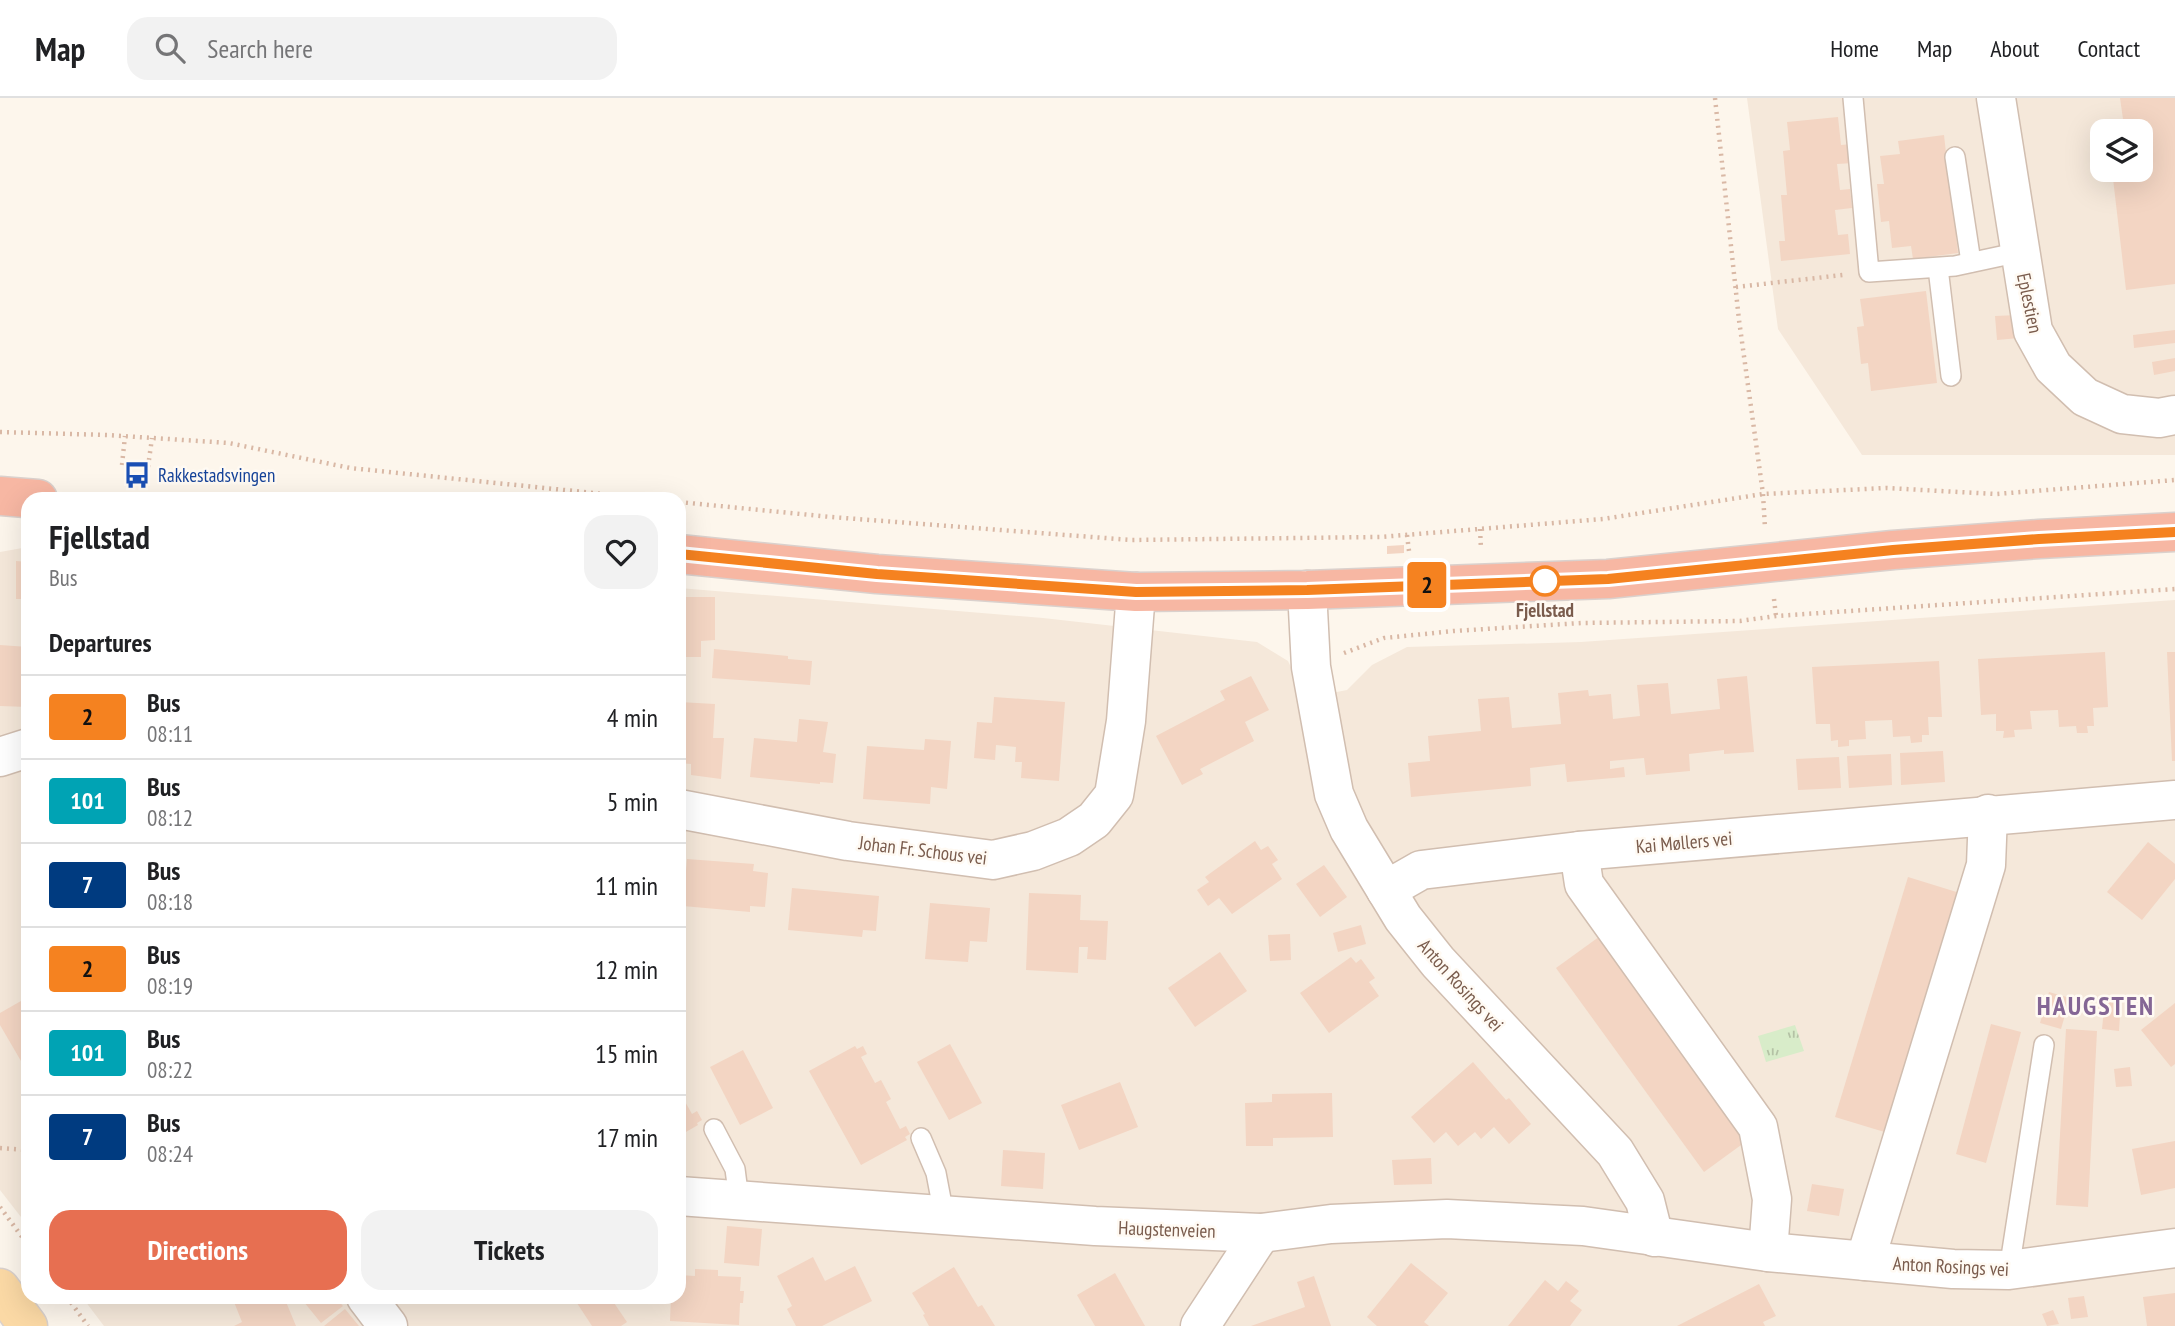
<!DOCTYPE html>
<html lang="en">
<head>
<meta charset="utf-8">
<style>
  :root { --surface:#fff; --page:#f2f2f2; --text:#202124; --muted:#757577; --line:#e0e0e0; --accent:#e76f51 }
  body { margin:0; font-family:"PT Sans Narrow",sans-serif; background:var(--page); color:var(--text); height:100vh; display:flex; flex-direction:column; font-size:26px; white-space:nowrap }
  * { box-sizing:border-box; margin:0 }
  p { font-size:23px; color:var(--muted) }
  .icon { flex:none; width:38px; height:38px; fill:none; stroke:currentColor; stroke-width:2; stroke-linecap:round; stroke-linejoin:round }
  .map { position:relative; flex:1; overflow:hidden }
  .drawer { position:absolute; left:21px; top:394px; width:665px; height:812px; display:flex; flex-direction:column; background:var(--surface); border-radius:21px; box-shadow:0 7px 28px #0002 }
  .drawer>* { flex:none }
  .badge { padding:0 14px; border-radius:5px; font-size:24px; line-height:46px }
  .controls { position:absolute; left:2090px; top:21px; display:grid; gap:14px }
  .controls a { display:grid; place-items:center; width:63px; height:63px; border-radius:14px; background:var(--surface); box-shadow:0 7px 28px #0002; font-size:35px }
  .map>.badge { position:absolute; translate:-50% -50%; box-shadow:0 0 0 4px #fff }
  h2 { padding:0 28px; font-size:26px; line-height:63px }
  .round { display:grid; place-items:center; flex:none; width:74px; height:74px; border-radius:21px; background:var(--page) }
  .overview { display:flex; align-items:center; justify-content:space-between; height:119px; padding:0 28px }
  h1 { font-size:33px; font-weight:700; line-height:52px }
  .primary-button { display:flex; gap:14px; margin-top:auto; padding:14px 28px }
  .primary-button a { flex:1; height:80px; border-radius:21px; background:var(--accent); color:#fff; font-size:28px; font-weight:700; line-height:80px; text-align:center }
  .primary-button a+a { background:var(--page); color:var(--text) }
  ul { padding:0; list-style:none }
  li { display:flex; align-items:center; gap:21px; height:84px; padding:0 28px; border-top:2px solid var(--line) }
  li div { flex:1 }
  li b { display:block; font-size:26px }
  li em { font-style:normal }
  li .badge { min-width:77px; font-weight:700; text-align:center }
  header { display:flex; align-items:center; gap:42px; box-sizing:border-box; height:98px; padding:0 35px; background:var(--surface); border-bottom:2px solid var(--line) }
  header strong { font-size:33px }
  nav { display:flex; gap:38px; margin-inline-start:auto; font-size:24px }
  .search { width:490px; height:63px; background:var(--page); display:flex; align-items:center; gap:18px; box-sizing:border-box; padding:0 24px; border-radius:21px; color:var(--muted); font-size:26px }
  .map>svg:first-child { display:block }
  .residential { fill:#f5e8da; fill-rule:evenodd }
  .park { fill:url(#park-tufts) }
  .building { fill:#f3d5c3 }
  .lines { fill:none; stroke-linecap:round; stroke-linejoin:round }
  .lane-casing { stroke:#d1beb0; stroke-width:22 }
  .street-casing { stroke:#d1beb0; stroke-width:41 }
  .primary-casing { stroke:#dad1cd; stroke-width:41 }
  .highway-casing { stroke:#dad1cd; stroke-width:41 }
  .path { stroke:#d9b8a5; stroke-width:4.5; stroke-dasharray:2 5; stroke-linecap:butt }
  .lane { stroke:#fff; stroke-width:19 }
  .street { stroke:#fff; stroke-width:38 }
  .primary { stroke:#fbd9a5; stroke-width:38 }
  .highway { stroke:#f7b7a3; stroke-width:38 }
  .line-casing { stroke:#fff; stroke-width:16 }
  .line { stroke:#f58220; stroke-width:10 }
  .stop-dot { fill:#fff; stroke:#f58220; stroke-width:3.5 }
  .labels { text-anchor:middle; stroke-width:5; stroke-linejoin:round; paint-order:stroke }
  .street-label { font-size:19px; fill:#7a5c4d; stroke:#fffaf3 }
  .transit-label { font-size:19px; fill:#164399; stroke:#fffaf3; text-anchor:start }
  .stop-label { font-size:19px; font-weight:bold; fill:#7a5c4d; stroke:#fffaf3 }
  .district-label { font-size:26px; font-weight:bold; letter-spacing:2px; fill:#846695; stroke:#fffaf3 }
</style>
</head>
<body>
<header>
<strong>Map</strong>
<div class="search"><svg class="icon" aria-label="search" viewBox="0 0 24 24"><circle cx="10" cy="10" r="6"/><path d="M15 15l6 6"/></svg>Search here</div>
<nav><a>Home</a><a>Map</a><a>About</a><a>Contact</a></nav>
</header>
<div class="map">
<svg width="2175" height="1228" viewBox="0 0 2175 1228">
  <defs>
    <pattern id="park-tufts" width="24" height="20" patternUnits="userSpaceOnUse" patternTransform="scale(1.75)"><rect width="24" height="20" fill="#d8ecc9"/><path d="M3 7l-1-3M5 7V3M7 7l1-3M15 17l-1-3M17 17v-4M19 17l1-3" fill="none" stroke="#b4c2a5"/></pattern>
  </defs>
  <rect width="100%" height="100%" fill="#fdf6ec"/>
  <g class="residential">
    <path d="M1747,0H2175V357H1862L1778,231ZM2102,33H2140V72H2102Z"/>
    <polygon points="28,449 28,1128 0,1092 0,454"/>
    <polygon points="679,490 1043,520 1257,544 1288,563 1306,600 1347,592 1372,567 1407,549 1581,544 2175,502 2175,1228 104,1228 82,1199 679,1199"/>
  </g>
  <polygon class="park" points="1795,927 1804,953 1766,964 1758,938"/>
  <g class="building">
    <polygon points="2120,0 2175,0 2175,186 2126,192 2112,72 2140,72 2140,33 2107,33 2106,23 2123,21"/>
    <polygon points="1838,19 1841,47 1852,46 1854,65 1837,66 1840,92 1850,91 1852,110 1835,112 1838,137 1848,136 1850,156 1781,163 1779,143 1785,143 1781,97 1787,97 1783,53 1790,52 1787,24"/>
    <polygon points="1944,37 1946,55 1948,54 1958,138 1956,138 1958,155 1913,161 1911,148 1892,150 1889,123 1881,124 1877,86 1884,86 1880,58 1900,56 1898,43"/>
    <polygon points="1926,193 1937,285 1871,293 1868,265 1861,266 1859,247 1857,229 1864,228 1860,201"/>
    <polygon points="2018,217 2019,240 1997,242 1995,218"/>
    <polygon points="2175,232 2175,245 2134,250 2133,237"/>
    <polygon points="2175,260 2175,273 2154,277 2152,264"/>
    <polygon points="1404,447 1404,455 1387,456 1387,448"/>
    <polygon points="16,463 28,464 27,501 16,501"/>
    <polygon points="679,499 715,499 715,542 701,543 701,559 683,559 682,554 679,554"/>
    <polygon points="0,547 28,549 28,609 0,608"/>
    <polygon points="714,551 788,558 788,561 812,563 810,587 712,580"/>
    <polygon points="2105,554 2108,609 2093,610 2094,628 2087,628 2088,635 2077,635 2076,628 2059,629 2058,612 2030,613 2032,631 2014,632 2015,639 2003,640 2004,633 1996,633 1996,616 1981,617 1978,561"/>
    <polygon points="2167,554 2175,554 2175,663 2172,663"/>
    <polygon points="1939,563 1942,619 1928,619 1929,637 1922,637 1922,644 1911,645 1910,638 1893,639 1892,622 1865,623 1866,641 1849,642 1849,648 1838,649 1838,642 1831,643 1830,626 1816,626 1812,569"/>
    <polygon points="1251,578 1269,612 1245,624 1254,643 1200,671 1203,676 1182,687 1156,638 1225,602 1220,593"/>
    <polygon points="1747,578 1754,654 1724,656 1724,652 1689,656 1690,673 1646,677 1644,660 1610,663 1610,671 1624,669 1625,679 1567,684 1565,666 1530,670 1531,688 1411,699 1408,665 1430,663 1428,638 1481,633 1478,601 1509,599 1512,630 1561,626 1558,595 1588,592 1589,598 1611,596 1613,621 1640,618 1637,587 1668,585 1671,616 1720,611 1717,581"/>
    <polygon points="994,599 1065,604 1059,683 1021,680 1022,664 1015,664 1016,649 996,647 995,662 974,660 977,624 992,625"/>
    <polygon points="679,604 715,606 713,640 724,640 721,681 691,677 691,666 679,665"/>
    <polygon points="799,621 828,624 823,654 836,656 833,685 820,684 820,686 750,679 754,640 797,644"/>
    <polygon points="925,641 951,643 947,691 931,689 930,706 863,701 867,648 924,652"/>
    <polygon points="1943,653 1945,684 1901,687 1900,655"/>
    <polygon points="1891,656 1892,687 1849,690 1847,658"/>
    <polygon points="1839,659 1841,690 1798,692 1796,661"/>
    <polygon points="1255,743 1261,752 1268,748 1278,762 1272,766 1282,781 1232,816 1219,800 1208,808 1197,792 1209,784 1205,779"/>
    <polygon points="2148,744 2175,766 2175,781 2142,822 2107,794"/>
    <polygon points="687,761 754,766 753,773 768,775 765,809 750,808 750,814 683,808"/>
    <polygon points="1324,767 1347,799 1320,819 1296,786"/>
    <polygon points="1908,779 1963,796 1891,1036 1835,1019"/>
    <polygon points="792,790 879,798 876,833 863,832 862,839 788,832"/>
    <polygon points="1029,795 1081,797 1080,822 1108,823 1106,862 1087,861 1088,849 1079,849 1078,875 1026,872"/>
    <polygon points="930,805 990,810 987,844 970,843 968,864 925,861"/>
    <polygon points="1361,827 1366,846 1338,854 1333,835"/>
    <polygon points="1290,836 1291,862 1270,863 1268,837"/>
    <polygon points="1603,836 1752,1039 1704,1074 1556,870"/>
    <polygon points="1220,854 1247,893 1195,929 1168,890"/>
    <polygon points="1351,859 1356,865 1361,861 1375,880 1369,884 1379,898 1329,935 1300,895"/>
    <polygon points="2049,894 2070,900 2061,931 2040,925"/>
    <polygon points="28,899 28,975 0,927 0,915"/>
    <polygon points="2105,901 2121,902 2119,933 2102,931"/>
    <polygon points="2175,905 2175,966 2171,969 2141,932"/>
    <polygon points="1991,926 2021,934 1986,1065 1956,1056"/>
    <polygon points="2066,931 2097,933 2088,1109 2056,1107"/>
    <polygon points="950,946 982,1005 949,1022 917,964"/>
    <polygon points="855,948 857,951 863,948 867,956 861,959 875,985 881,982 891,1001 886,1004 900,1031 906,1028 910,1036 905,1039 907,1042 861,1067 809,973"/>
    <polygon points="743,952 773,1010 740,1027 710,969"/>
    <polygon points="1473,964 1506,1002 1509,1000 1531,1026 1509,1046 1494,1029 1481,1041 1475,1034 1458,1048 1446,1034 1434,1045 1411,1019"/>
    <polygon points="2130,969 2132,988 2116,989 2114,971"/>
    <polygon points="1120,984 1138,1029 1079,1052 1061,1007"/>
    <polygon points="679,993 692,1016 697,1013 702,1022 697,1025 698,1027 679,1038"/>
    <polygon points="1332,995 1333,1039 1273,1040 1273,1048 1246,1048 1245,1005 1272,1004 1272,996"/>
    <polygon points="2175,1043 2175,1090 2141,1097 2132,1051"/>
    <polygon points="1003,1052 1045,1055 1043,1091 1001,1088"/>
    <polygon points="1431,1060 1432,1086 1394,1087 1392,1062"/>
    <polygon points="1812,1086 1844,1091 1839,1118 1807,1113"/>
    <polygon points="727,1128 762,1131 759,1168 724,1165"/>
    <polygon points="813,1159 825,1183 855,1168 872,1203 822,1228 796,1228 787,1211 792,1208 777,1178"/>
    <polygon points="1411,1165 1448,1195 1424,1224 1429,1228 1377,1228 1367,1219"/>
    <polygon points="954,1169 978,1209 982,1207 995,1228 929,1228 923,1217 925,1216 912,1195"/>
    <polygon points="695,1171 718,1172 718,1178 741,1179 740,1193 744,1193 743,1205 740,1205 739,1227 670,1223 671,1199 679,1199 679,1177 695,1178"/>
    <polygon points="1115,1175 1145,1228 1095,1228 1077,1197"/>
    <polygon points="1314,1178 1331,1228 1251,1228 1305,1209 1297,1184"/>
    <polygon points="1545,1182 1558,1193 1566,1183 1579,1193 1570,1203 1582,1212 1570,1228 1508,1228"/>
    <polygon points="1759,1186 1776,1218 1763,1224 1765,1228 1677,1228"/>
    <polygon points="2175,1195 2175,1228 2147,1228 2143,1199"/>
    <polygon points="2084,1198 2088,1219 2071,1221 2068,1200"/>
    <polygon points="232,1199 284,1199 296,1228 234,1228 242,1224"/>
    <polygon points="300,1199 335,1199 343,1208 321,1225"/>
    <polygon points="573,1199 610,1199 627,1224 621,1228 592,1228"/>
    <polygon points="345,1211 359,1228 324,1228"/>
    <polygon points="2053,1212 2059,1226 2047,1228 2042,1216"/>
  </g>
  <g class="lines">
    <defs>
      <g id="lane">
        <polyline points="1853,0 1869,174 1955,168 2020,154"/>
        <polyline points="1955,59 1971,164"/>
        <polyline points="1938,170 1951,278"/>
        <polyline points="714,1031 735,1071 739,1102"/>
        <polyline points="921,1040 936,1075 944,1117"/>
        <polyline points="2009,1172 2044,947"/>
      </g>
      <g id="street">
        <polyline points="1996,0 2033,233 2053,269 2085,299 2122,316 2159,320 2175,317"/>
        <polyline points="1307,492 1311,569 1334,696 1349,731 1403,820 1438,864 1615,1054 1645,1103 1654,1139"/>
        <polyline points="0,659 28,650"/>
        <polyline points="679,711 848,743 993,762 1033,753 1069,739 1094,722 1114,697 1126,623 1136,494"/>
        <polyline points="1579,753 1584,786 1758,1029 1772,1101 1768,1154"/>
        <polyline points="1386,792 1421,772 1579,753 2175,702"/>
        <polyline points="679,1098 1095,1128 1261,1135 1331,1126 1447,1121 1583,1128 1768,1154 1953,1171 2009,1172 2175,1150"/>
        <polyline points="1865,1163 1986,767 1988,716"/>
        <polyline points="366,1199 388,1228"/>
        <polyline points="1200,1228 1261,1135"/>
      </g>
      <polyline id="primary" points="0,1190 28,1228"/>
      <g id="highway">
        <polyline points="0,398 38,401"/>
        <polyline points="679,456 877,476 1136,494 1307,492 1608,481 1893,452 2039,441 2175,434"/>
      </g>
    </defs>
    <use href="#lane" class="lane-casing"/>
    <use href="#street" class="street-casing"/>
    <use href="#primary" class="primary-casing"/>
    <use href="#highway" class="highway-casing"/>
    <g class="path">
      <polyline points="1715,0 1739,222 1763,396 1765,430"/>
      <polyline points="1736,189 1843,177"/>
      <polyline points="0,334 107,337 229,345 350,370 652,401"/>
      <polyline points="122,367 125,338"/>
      <polyline points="148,369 152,340"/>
      <polyline points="679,404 831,419 1131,442 1380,439 1603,421 1763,396 1886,390 1996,396 2175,382"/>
      <polyline points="1480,431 1481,451"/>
      <polyline points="1407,437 1409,453"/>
      <polyline points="1774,501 1776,518"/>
      <polyline points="1344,555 1384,540 1454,533 1581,525 1740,523 1776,518 2175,491"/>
      <polyline points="0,1050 28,1052"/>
      <polyline points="0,1109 28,1147"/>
      <polyline points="67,1199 88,1228"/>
    </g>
    <use href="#lane" class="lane"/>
    <use href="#street" class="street"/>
    <use href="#primary" class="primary"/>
    <use href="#highway" class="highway"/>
  </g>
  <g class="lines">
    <defs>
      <polyline id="line" points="679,456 877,476 1136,494 1307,492 1608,481 1893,452 2039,441 2175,434"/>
    </defs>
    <use href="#line" class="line-casing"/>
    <use href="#line" class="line"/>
  </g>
  <defs>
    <symbol id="bus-bare" viewBox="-9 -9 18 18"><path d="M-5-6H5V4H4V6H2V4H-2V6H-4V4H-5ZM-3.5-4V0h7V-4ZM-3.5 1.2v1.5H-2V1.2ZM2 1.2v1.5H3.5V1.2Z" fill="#1a4fb4" stroke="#fffaf3" stroke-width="2.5" paint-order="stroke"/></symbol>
  </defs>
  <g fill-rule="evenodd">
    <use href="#bus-bare" x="118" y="358" width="38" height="38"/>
  </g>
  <circle class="stop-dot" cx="1545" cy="483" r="14"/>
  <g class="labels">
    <g class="street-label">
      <text transform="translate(2030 205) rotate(78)" y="7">Eplestien</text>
      <text transform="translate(1684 744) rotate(-5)" y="7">Kai Møllers vei</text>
      <text transform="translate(923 752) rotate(7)" y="7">Johan Fr. Schous vei</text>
      <text transform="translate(1461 887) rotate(48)" y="7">Anton Rosings vei</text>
      <text transform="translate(1167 1131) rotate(2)" y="7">Haugstenveien</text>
      <text transform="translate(1951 1168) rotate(3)" y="7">Anton Rosings vei</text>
    </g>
    <g class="transit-label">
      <text x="158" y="384">Rakkestadsvingen</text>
    </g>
    <g class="stop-label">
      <text x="1545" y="519">Fjellstad</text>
    </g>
    <g class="district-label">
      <text x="2096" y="917">HAUGSTEN</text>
    </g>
  </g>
</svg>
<div class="controls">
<a><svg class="icon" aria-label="layers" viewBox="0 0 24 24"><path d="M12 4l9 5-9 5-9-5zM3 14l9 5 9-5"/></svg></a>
</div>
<b class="badge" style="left:1427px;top:487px;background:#f58220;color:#111">2</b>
<section class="drawer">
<div class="overview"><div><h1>Fjellstad</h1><p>Bus</p></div><a class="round"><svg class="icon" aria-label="heart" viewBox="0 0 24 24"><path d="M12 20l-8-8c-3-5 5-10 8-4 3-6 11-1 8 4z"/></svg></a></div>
<h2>Departures</h2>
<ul>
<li><span class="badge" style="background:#f58220;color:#111">2</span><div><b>Bus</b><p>08:11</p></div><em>4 min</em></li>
<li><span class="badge" style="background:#00a3b4;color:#fff">101</span><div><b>Bus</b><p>08:12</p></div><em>5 min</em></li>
<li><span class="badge" style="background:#003b80;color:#fff">7</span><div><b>Bus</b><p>08:18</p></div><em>11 min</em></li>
<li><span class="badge" style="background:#f58220;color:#111">2</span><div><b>Bus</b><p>08:19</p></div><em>12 min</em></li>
<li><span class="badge" style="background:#00a3b4;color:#fff">101</span><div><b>Bus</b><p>08:22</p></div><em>15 min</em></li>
<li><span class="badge" style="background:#003b80;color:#fff">7</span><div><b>Bus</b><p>08:24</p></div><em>17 min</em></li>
</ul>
<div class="primary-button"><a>Directions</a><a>Tickets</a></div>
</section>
</div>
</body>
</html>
